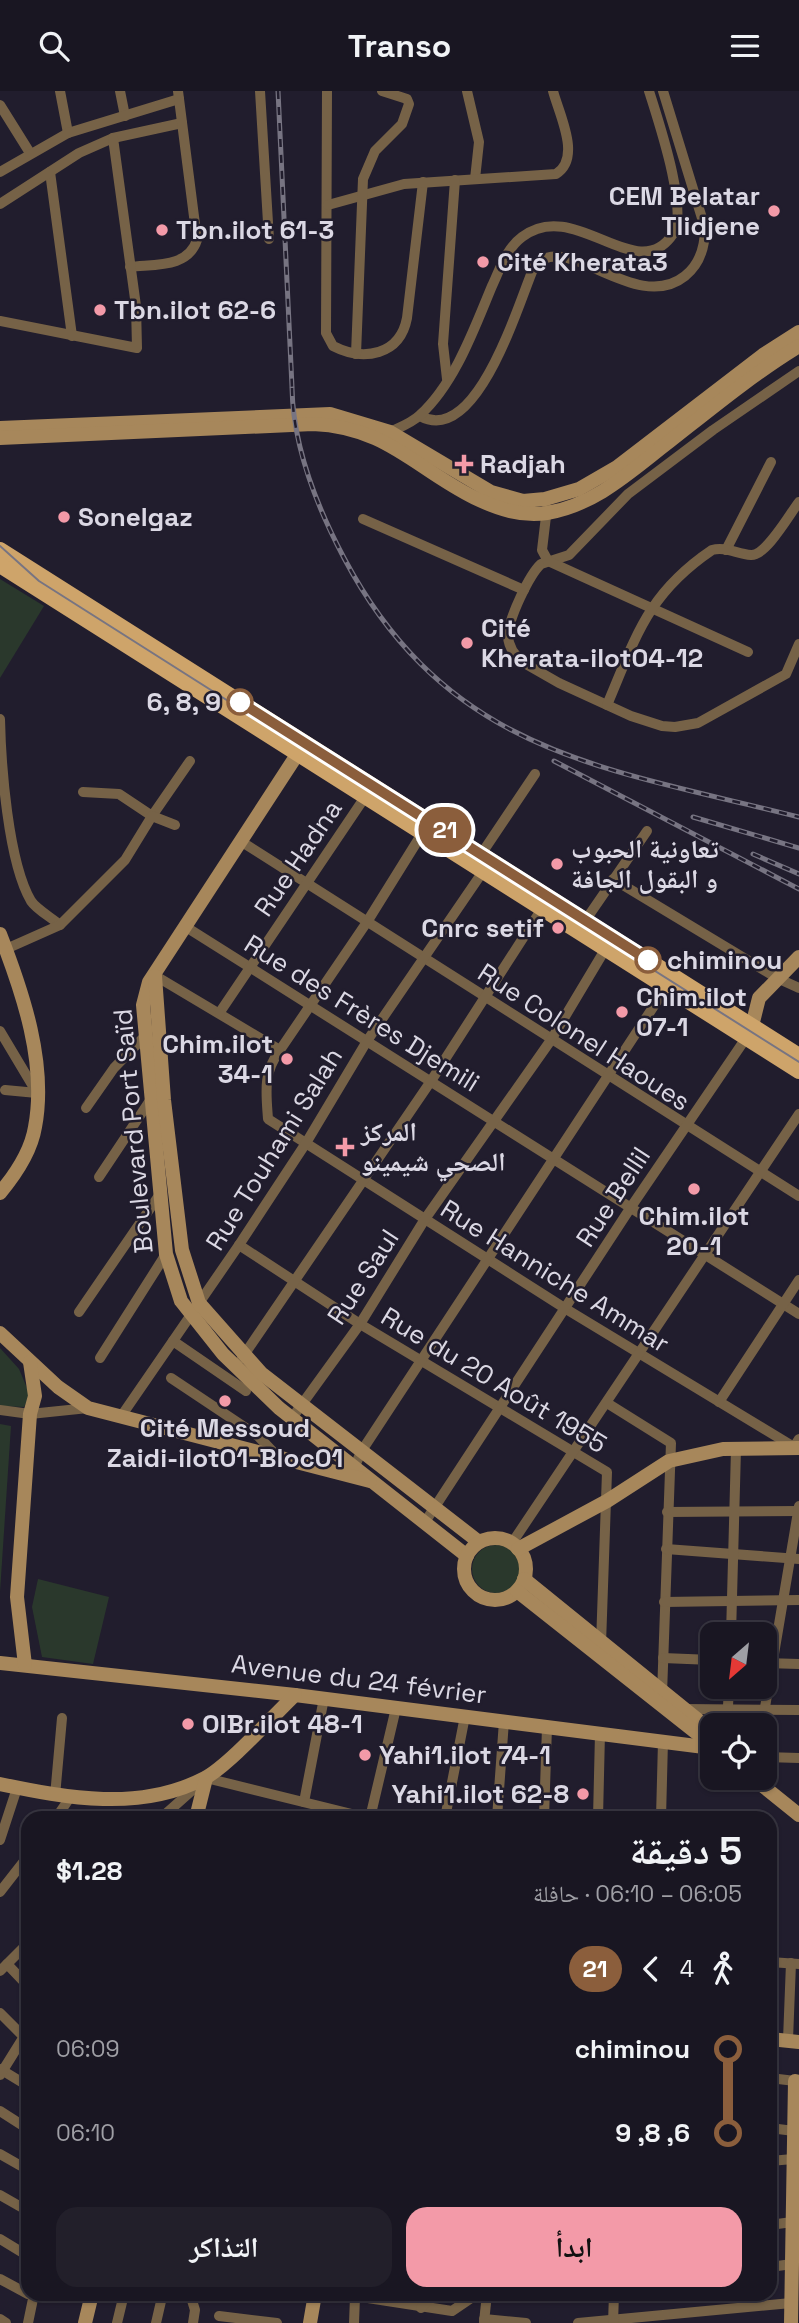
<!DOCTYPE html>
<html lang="ar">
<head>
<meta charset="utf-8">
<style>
  :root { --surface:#191622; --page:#221f2a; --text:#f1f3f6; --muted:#9f9fa5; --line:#373540; --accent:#f39aa8 }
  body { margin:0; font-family:"Space Grotesk","Noto Naskh Arabic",sans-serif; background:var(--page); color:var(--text); direction:rtl; height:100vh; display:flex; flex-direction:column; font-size:26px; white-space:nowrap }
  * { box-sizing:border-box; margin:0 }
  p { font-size:23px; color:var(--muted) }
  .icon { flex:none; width:38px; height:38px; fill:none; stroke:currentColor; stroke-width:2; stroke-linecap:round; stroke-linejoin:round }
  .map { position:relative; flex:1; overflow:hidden; direction:ltr }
  .sheet { position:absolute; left:21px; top:1720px; width:756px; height:490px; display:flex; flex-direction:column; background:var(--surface); border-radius:21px; box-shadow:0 2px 5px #0004,0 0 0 2px var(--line); direction:rtl }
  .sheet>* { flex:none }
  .badge { padding:0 14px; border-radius:23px; font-size:24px; line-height:46px }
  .needle { width:46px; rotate:208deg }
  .controls { position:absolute; left:700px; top:1531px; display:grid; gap:14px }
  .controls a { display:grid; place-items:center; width:77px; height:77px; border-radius:14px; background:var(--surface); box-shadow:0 2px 5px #0004,0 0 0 2px var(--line); font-size:35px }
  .map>.badge { position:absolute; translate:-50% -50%; box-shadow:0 0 0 4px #fff }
  .legs { display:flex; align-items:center; gap:10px; height:77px; padding:0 35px; font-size:23px }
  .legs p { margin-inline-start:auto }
  .head { display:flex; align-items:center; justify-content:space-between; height:119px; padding:0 35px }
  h1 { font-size:38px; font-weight:800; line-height:52px }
  .action { display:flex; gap:14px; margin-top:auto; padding:14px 35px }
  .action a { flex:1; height:80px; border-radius:21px; background:var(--accent); color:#111; font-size:28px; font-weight:800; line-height:80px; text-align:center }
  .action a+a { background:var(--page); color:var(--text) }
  ul { padding:0 35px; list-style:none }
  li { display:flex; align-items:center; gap:24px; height:84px; font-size:26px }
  li i { display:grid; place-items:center; width:10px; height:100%; margin:0 9px; background:currentColor }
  li i::after { content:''; width:18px; height:18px; margin:-9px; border:5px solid; border-radius:50%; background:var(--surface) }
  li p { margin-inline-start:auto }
  li:first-child i { background:linear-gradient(#0000 50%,currentColor 0) }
  li:last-child i { background:linear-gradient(currentColor 50%,#0000 0) }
  header { display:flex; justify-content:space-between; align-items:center; height:91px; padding:0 35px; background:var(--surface); font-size:32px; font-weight:800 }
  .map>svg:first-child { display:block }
  .green { fill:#2a382c }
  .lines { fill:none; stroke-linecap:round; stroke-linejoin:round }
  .street { stroke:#766247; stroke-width:10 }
  .secondary { stroke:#a7875b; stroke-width:14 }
  .primary { stroke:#cea46a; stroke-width:16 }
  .tram { stroke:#777482; stroke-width:2 }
  .rail-casing { stroke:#777482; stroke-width:5 }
  .rail { stroke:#211d2d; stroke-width:2.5; stroke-dasharray:8; stroke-linecap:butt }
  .line-1-casing { stroke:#fff; stroke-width:16 }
  .line-1 { stroke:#8b5e3c; stroke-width:10 }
  .poi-dot { fill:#f39aa8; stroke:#211d2d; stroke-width:2.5 }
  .stop-1-dot { fill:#fff; stroke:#8b5e3c; stroke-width:3.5 }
  .labels { text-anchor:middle; stroke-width:5; stroke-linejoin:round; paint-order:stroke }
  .poi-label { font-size:26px; font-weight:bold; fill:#dbd8e4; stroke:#211d2d; text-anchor:start }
  .stop-label { font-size:26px; font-weight:bold; fill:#dbd8e4; stroke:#211d2d; text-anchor:end }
  .street-label { font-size:26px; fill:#dbd8e4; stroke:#211d2d }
</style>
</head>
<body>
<header><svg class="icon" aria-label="menu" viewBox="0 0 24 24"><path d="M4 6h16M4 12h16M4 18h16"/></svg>Transo<svg class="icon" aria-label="search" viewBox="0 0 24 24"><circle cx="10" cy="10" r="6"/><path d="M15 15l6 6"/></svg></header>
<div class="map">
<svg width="799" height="2232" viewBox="0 0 799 2232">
  <rect width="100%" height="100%" fill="#211d2d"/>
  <g class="green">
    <polygon points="0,488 44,515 0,587"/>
    <polygon points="0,1257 19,1278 30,1304 24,1316 0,1315"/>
    <polygon points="0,1333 11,1335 0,1501"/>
    <circle cx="496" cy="1478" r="24"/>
    <polygon points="38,1488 109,1506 93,1573 42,1566 32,1516"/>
  </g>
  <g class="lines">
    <g class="street">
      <polyline points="60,0 68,42"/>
      <polyline points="120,0 125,25"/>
      <polyline points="260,0 269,148"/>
      <path d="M327,0L326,242L333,255C364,271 400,264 407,227L423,91"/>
      <polyline points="467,0 479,51 475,88"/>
      <polyline points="0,14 30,62"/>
      <polyline points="0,81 68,42 179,8"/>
      <polyline points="50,81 72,245"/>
      <polyline points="0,113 79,62 113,47 182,32"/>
      <path d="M328,114L404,93L556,83C582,67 559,23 553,0"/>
      <path d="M130,176C155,173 188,177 197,149L178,0"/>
      <polyline points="0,230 137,257 136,215 113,47"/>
      <polyline points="356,263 363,88 375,60 402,33 409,13 407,8 382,0"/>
      <path d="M799,280L713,339L628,403L569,464L541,473C529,484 509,527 508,544C508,556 515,565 524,572L559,592L631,625L662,635L675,636L698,632L786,583L799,553"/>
      <polyline points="447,288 443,253 455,89"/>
      <path d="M420,325C477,356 518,213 534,176C564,136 635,225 685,185C700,173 705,156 705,137L663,0"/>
      <path d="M388,342C398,337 412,332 420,324C455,292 474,238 492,195C500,178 506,158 522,146C575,105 637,197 673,143C689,120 658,29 649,0"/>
      <polyline points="547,417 542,459 548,470 748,561"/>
      <polyline points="363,428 524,499"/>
      <polyline points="726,459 771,371"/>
      <path d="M607,614C636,546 647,503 712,459C725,455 737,463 751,464C766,465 789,424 799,411"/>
      <path d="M0,628C1,674 8,771 31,810C36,818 52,827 60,834"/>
      <polyline points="83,701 119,703 152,725 190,670"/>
      <polyline points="242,751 799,1105"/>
      <polyline points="482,762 535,683"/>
      <polyline points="613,788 777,887 799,897"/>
      <polyline points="585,830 647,740"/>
      <polyline points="186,836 799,1223"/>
      <polyline points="6,858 60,834 125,769 152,725 175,734"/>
      <path d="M154,884L280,959C263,982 266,1000 268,1028L566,1218L794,1356L799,1348"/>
      <polyline points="220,921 365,706"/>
      <polyline points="0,940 37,1002"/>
      <polyline points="280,959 367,831 423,741"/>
      <polyline points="5,999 37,1002"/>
      <polyline points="86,1017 114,977 145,945"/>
      <polyline points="99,1086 153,1005"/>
      <polyline points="239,1154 360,1233 607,1381 601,1553"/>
      <polyline points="79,1221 160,1103"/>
      <polyline points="173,1250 246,1300"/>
      <polyline points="100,1267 166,1163"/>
      <polyline points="242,1267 431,990 543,816"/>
      <polyline points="171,1287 258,1345 277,1365"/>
      <polyline points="719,1311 799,1189"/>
      <polyline points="607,1312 671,1352 662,1603"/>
      <polyline points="0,1319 30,1323 88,1317"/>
      <polyline points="122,1324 239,1154 306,1052 367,950 484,779"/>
      <polyline points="292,1327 360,1233 425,1128 551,949 606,857"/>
      <polyline points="355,1375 361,1361 667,895"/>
      <polyline points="667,1421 799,1420"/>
      <polyline points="425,1431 631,1116 746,947"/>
      <polyline points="512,1452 799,1023"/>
      <polyline points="666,1458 799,1468"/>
      <polyline points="664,1511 799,1509"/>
      <polyline points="731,1544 736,1358"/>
      <polyline points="663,1567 712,1569"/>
      <polyline points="765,1572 799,1573"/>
      <polyline points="684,1618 799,1619"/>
      <polyline points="727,1634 729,1596"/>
      <polyline points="762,1634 799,1415"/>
      <polyline points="765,1666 799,1667"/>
      <polyline points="55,1705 62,1627"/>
      <polyline points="304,1711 324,1607"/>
      <polyline points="56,1727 69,1708"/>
      <polyline points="161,1727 206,1687 368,1727"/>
      <polyline points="323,1727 325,1717"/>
      <polyline points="370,1727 396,1617"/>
      <polyline points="445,1727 465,1625"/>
      <polyline points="497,1727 504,1630"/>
      <polyline points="544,1727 547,1636"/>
      <polyline points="598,1727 600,1642"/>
      <polyline points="661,1727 663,1650"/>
      <polyline points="0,1749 17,1697"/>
      <polyline points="0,1801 28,1765"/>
      <polyline points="770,1871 799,1873"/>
      <polyline points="7,1873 28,1895"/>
      <polyline points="0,1880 28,1852"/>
      <polyline points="0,1922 28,1950"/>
      <polyline points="788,1949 791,1872"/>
      <polyline points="0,1978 28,1995"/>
      <polyline points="0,1984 28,1939"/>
      <polyline points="770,1987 795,1990"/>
      <polyline points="0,2020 28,2038"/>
      <polyline points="770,2037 794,2040"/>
      <polyline points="0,2063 28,2079"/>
      <polyline points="770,2070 793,2068"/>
      <polyline points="0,2104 28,2120"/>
      <polyline points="770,2134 792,2131"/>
      <polyline points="0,2148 28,2165"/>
      <polyline points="770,2176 792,2173"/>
      <polyline points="0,2188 28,2203"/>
      <polyline points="190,2203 195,2219 193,2232"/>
      <polyline points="342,2203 452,2220 477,2203"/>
      <polyline points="421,2217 433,2203"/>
      <polyline points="219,2225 277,2232"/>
      <polyline points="0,2228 6,2232"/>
      <polyline points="484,2228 526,2232"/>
      <polyline points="484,2231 487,2203"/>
      <polyline points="28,2232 34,2203"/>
      <polyline points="117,2232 124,2203"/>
      <polyline points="156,2232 162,2206"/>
      <polyline points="354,2232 355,2206"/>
      <polyline points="578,2232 791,2212"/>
      <polyline points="613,2232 614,2203"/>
    </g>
    <g class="secondary">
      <polyline points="0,337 330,323 390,341 491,401 523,410 545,408 579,398 617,376 763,264 799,241"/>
      <path d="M0,347L313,333C387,336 416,378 475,407C498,418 522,426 547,422C596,414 632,379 670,350C712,317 753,283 799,255"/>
      <polyline points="304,653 149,891 143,914 166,1163 181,1210 223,1263 279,1317 467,1465"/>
      <path d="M0,843C23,902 47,973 35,1036C31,1061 15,1084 0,1102"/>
      <polyline points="155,885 164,1009 182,1159 199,1212 261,1282 479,1451"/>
      <polyline points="752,935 759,907 799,866"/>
      <polyline points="0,1242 58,1296 88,1317 370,1390"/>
      <circle cx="495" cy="1478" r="31"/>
      <polyline points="518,1458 607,1410 669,1370 723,1358 799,1357"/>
      <polyline points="524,1488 698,1629 712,1651"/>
      <polyline points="517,1500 708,1651"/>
      <polyline points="0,1572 295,1604 712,1657"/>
      <polyline points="25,1574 17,1506 30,1323 35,1305 30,1271"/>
      <polyline points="753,1687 799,1724"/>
      <path d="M0,1693C67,1707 140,1721 205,1687C229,1674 273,1625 295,1604"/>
      <polyline points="196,1727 206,1687"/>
      <polyline points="770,1948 799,1951"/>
      <polyline points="85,2232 92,2203"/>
      <polyline points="310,2232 315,2203"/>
      <polyline points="791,2232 795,1990 799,1991"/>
    </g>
    <g class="primary">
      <polyline points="0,459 799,965"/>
      <polyline points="0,474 799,980"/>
    </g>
    <polyline class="tram" points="0,455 39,490 430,738 515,788 565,823 799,971"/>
    <defs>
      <g id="rail">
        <polyline points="278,0 292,296"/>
        <path d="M292,297C293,355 316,414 344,467C448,663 604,677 799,726"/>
        <polyline points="554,670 799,798"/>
        <polyline points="693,726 799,757"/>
        <polyline points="753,763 799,783"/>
      </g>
    </defs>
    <use href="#rail" class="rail-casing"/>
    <use href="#rail" class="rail"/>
  </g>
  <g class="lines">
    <defs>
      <polyline id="line-1" points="240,611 648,869"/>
    </defs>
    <use href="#line-1" class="line-1-casing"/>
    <use href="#line-1" class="line-1"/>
  </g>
  <g class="poi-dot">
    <circle cx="774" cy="120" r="7"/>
    <circle cx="162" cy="139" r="7"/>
    <circle cx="483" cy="171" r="7"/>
    <circle cx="100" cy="219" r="7"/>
    <path d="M460.5 362.5h7v7h7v7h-7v7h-7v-7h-7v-7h7z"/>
    <circle cx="64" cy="426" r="7"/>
    <circle cx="467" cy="552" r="7"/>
    <circle cx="557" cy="773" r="7"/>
    <circle cx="558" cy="837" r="7"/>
    <circle cx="622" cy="921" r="7"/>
    <circle cx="287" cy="968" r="7"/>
    <path d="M341.5 1045.5h7v7h7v7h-7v7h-7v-7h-7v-7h7z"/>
    <circle cx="694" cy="1098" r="7"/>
    <circle cx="225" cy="1310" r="7"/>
    <circle cx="188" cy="1633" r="7"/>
    <circle cx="365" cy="1664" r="7"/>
    <circle cx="583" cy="1703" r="7"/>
  </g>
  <g class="stop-1-dot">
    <circle cx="240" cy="611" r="12"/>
    <circle cx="648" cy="869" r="12"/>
  </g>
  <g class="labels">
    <g class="poi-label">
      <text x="760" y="114" text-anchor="end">CEM Belatar<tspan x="760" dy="30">Tlidjene</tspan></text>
      <text x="176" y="148">Tbn.ilot 61-3</text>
      <text x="497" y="180">Cité Kherata3</text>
      <text x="114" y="228">Tbn.ilot 62-6</text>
      <text x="480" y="382">Radjah</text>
      <text x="78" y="435">Sonelgaz</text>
      <text x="481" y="546">Cité<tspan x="481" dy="30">Kherata-ilot04-12</tspan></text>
      <text x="571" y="767">تعاونية الحبوب<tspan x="571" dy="30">و البقول الجافة</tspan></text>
      <text x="544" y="846" text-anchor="end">Cnrc setif</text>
      <text x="636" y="915">Chim.ilot<tspan x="636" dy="30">07-1</tspan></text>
      <text x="273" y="962" text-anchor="end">Chim.ilot<tspan x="273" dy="30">34-1</tspan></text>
      <text x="361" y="1050">المركز<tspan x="361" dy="30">الصحي شيمينو</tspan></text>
      <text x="694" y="1134" text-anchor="middle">Chim.ilot<tspan x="694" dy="30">20-1</tspan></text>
      <text x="225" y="1346" text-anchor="middle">Cité Messoud<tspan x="225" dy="30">Zaidi-ilot01-Bloc01</tspan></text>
      <text x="202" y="1642">OlBr.ilot 48-1</text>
      <text x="379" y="1673">Yahi1.ilot 74-1</text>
      <text x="569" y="1712" text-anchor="end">Yahi1.ilot 62-8</text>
    </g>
    <g class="stop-label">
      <text x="221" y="620">6, 8, 9</text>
      <text x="667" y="878" text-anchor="start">chiminou</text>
    </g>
    <g class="street-label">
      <text transform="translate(298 767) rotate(-56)" y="9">Rue Hadna</text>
      <text transform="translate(362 922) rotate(32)" y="9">Rue des Frères Djemili</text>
      <text transform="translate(584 946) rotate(33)" y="9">Rue Colonel Haoues</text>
      <text transform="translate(133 1040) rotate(-95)" y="9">Boulevard Port Saïd</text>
      <text transform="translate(274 1058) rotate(-58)" y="9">Rue Touhami Salah</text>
      <text transform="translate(613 1106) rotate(-57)" y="9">Rue Bellil</text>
      <text transform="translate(555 1185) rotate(32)" y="9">Rue Hanniche Ammar</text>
      <text transform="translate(363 1186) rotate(-57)" y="9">Rue Saul</text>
      <text transform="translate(494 1289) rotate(31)" y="9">Rue du 20 Août 1955</text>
      <text transform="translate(359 1588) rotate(7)" y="9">Avenue du 24 février</text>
    </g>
  </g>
</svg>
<div class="controls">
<a><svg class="needle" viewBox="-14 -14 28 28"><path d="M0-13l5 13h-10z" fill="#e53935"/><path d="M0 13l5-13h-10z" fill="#9f9fa5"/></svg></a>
<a><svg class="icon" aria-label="locate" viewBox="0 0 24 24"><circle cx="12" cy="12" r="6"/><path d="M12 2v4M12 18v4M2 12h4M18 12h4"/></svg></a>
</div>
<b class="badge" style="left:445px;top:739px;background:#8b5e3c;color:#fff">21</b>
<section class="sheet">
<div class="head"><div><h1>5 دقيقة</h1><p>06:05 – 06:10 · حافلة</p></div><b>$1.28</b></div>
<div class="legs"><svg class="icon" aria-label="walk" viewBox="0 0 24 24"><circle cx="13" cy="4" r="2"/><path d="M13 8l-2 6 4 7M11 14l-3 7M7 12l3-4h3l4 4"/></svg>4<svg class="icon" aria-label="back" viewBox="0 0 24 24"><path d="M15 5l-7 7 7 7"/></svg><b class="badge" style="background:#8b5e3c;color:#fff">21</b></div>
<ul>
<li><i style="color:#8b5e3c"></i><b>chiminou</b><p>06:09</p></li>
<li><i style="color:#8b5e3c"></i><b>6, 8, 9</b><p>06:10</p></li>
</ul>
<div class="action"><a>ابدأ</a><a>التذاكر</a></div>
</section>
</div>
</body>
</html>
